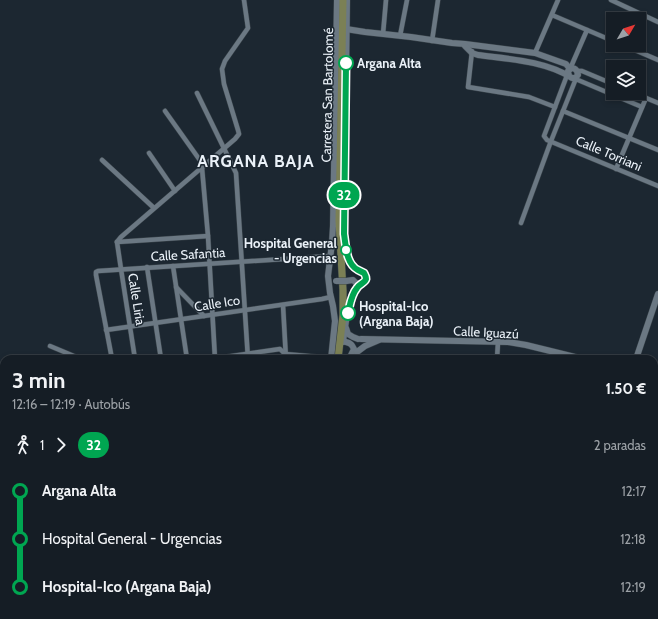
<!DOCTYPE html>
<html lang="es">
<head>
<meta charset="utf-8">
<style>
  :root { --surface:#151d25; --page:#1e262d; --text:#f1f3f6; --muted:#9da2a7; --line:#343b42 }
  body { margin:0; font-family:Cabin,sans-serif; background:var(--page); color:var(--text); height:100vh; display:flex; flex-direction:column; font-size:15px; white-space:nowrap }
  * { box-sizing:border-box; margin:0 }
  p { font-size:13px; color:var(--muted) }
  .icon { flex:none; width:22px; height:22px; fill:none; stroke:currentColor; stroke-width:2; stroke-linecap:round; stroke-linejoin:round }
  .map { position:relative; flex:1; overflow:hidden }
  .side { position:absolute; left:0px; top:355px; width:658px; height:264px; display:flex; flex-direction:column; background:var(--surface); border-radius:12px 12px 0 0; box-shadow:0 2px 6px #0003,0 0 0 1px var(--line) }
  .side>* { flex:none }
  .badge { padding:0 8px; border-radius:13px; font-size:14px; line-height:26px }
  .needle { width:26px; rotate:51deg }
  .controls { position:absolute; left:606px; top:12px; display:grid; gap:8px }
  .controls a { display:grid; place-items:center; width:40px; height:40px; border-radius:0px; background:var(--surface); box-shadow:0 2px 6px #0003,0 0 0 1px var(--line); font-size:20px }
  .map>.badge { position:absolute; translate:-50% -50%; box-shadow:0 0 0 2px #fff }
  .legs { display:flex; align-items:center; gap:6px; height:44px; padding:0 12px; font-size:13px }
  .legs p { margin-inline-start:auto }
  .summary { display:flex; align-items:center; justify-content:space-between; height:68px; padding:0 12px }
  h1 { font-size:22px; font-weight:700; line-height:30px }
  ul { padding:0 12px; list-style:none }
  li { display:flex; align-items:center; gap:14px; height:48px; font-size:15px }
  li i { display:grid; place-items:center; width:6px; height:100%; margin:0 5px; background:currentColor }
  li i::after { content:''; width:10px; height:10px; margin:-5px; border:3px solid; border-radius:50%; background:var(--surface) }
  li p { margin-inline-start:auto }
  li:first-child i { background:linear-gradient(#0000 50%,currentColor 0) }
  li:last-child i { background:linear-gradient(currentColor 50%,#0000 0) }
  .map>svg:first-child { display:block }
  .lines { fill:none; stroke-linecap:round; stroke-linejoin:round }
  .street-casing { stroke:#384249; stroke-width:5.5 }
  .secondary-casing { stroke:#384249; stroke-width:7 }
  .primary-casing { stroke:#384249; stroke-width:8 }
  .highway-casing { stroke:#384249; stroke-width:9 }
  .street { stroke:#6b7883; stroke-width:4.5 }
  .secondary { stroke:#6b7883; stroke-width:6 }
  .primary { stroke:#7b8055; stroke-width:7 }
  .highway { stroke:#858637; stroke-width:8 }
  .secondary-bridge-casing { stroke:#384249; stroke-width:7; stroke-linecap:butt }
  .secondary-bridge { stroke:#6b7883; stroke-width:6 }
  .line-1-casing { stroke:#fff; stroke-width:9 }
  .line-1 { stroke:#00a651; stroke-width:6 }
  .stop-1-dot { fill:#fff; stroke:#00a651; stroke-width:2 }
  .labels { text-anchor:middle; stroke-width:3; stroke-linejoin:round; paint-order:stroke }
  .stop-label { font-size:13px; font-weight:bold; fill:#eaf1f8; stroke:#1c2731; text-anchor:start }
  .street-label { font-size:13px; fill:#eaf1f8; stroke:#1c2731 }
  .district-label { font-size:17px; font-weight:bold; letter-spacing:1px; fill:#eaf1f8; stroke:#1c2731 }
</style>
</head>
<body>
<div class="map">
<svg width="658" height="619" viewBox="0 0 658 619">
  <rect width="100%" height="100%" fill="#1c2731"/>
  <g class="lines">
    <defs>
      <g id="street">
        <polyline points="611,0 658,22"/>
        <polyline points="552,15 613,41"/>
        <polyline points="383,34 386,0"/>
        <polyline points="400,36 407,0"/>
        <polyline points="432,41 438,0"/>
        <polyline points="623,45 658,60"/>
        <polyline points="472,51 468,87 529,97 555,107"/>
        <polyline points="535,53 558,0"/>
        <polyline points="570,69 587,30"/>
        <polyline points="577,71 582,71 613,84"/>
        <polyline points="569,76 566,78 544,136 547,140 658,186"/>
        <polyline points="197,93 236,173 248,359"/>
        <polyline points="634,93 658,103"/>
        <polyline points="165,111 204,166"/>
        <polyline points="563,111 658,150"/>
        <polyline points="149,153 175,191"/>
        <polyline points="102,160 154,208"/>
        <polyline points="202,168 208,236 215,359"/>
        <polyline points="616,169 646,98"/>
        <polyline points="521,223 551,141 575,81 575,78 578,80 642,107"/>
        <polyline points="117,242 121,237 235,139 239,134 238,130 224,84 222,69 225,61 248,28 244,0"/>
        <polyline points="117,242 121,269 135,359"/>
        <polyline points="117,242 208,236"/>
        <polyline points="173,266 187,359"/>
        <polyline points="147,267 161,359"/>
        <polyline points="176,287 204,316"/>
        <polyline points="283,305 286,359"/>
        <polyline points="106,330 322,299 331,297"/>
        <polyline points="50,346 81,359"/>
        <polyline points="112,359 96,275 96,272 98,271 330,256"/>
        <polyline points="211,359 280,349 285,354 331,358"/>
        <polyline points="497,359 498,342"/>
        <polyline points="0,583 4,586"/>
        <polyline points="585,615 602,619"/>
        <polyline points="2,619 5,615"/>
      </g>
      <g id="secondary">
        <polyline points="346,29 365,32 411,37 452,43 465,44 535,53 566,64 570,69"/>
        <path d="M465,46L472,53L478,55C508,59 546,61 572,78H575L578,75C577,68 572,66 568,71L569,76"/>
        <polyline points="346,281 353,280 356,283 360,284"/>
        <polyline points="346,328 348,334 353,337 358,339"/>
        <polyline points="361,339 508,342 526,345 583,359"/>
        <path d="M343,342C345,327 348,301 355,289C360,282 369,283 364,273C362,272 360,271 358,270C346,264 346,246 344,234L347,0"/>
        <path d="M346,342C351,343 352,345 354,349L349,359"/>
        <polyline points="357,352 365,346 379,340"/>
        <polyline points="331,359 335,321 333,306 330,293 328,276 332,243 333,226 337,0"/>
        <polyline points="636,359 658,294"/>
        <polyline points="654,369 658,369"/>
        <polyline points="0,434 4,435"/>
        <polyline points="0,550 4,553"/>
        <polyline points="65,615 66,619"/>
        <polyline points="533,619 534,615"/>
      </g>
      <g id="primary">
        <polyline points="338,359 343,315 343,290 339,221 343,0"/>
        <polyline points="327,615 330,619"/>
        <polyline points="337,619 338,615"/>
      </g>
      <g id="highway">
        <polyline points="0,491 4,492"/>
        <polyline points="0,500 4,501"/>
        <polyline points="455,615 474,619"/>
        <polyline points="496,615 514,619"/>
        <polyline points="386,619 412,618 432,619"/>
      </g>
    </defs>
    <use href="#street" class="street-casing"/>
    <use href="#secondary" class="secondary-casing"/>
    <use href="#primary" class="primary-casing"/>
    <use href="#highway" class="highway-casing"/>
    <use href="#street" class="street"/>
    <use href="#secondary" class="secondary"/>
    <use href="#primary" class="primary"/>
    <use href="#highway" class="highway"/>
    <defs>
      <polyline id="secondary-bridge" points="336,281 346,281"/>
    </defs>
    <use href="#secondary-bridge" class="secondary-bridge-casing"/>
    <use href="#secondary-bridge" class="secondary-bridge"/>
  </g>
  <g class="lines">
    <defs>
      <path id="line-1" d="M346,63L344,234C346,246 346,264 358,270C360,271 362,272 364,273C365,275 366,276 366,279C365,283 359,284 357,288C351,295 350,305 348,313"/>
    </defs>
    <use href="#line-1" class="line-1-casing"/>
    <use href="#line-1" class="line-1"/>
  </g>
  <g class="stop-1-dot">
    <circle cx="346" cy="63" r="7"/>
    <circle cx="346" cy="250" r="5"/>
    <circle cx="348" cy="313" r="7"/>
  </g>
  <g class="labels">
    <g class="stop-label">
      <text x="357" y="68">Argana Alta</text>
      <text x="337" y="248" text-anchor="end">Hospital General<tspan x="337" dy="15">- Urgencias</tspan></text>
      <text x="359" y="311">Hospital-Ico<tspan x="359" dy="15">(Argana Baja)</tspan></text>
    </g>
    <g class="street-label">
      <text transform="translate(327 95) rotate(-89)" y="5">Carretera San Bartolomé</text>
      <text transform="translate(609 153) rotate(23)" y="5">Calle Torriani</text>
      <text transform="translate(188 254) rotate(-3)" y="5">Calle Safantia</text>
      <text transform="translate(137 299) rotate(81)" y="5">Calle Liria</text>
      <text transform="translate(217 303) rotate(-9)" y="5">Calle Ico</text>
      <text transform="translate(486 332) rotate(3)" y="5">Calle Iguazú</text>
    </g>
    <g class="district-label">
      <text x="256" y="167">ARGANA BAJA</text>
    </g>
  </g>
</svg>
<div class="controls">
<a><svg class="needle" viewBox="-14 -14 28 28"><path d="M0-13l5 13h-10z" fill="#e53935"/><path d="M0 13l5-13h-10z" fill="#9da2a7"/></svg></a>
<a><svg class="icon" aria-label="layers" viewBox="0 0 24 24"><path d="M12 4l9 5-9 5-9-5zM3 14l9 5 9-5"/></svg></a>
</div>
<b class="badge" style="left:344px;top:195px;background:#00a651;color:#fff">32</b>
<section class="side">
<div class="summary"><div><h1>3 min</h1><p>12:16 – 12:19 · Autobús</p></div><b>1.50 €</b></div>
<div class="legs"><svg class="icon" aria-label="walk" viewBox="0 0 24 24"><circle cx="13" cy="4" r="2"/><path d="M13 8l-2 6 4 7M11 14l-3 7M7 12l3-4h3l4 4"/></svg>1<svg class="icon" aria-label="forward" viewBox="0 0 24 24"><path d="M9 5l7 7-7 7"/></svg><b class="badge" style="background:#00a651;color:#fff">32</b><p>2 paradas</p></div>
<ul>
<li><i style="color:#00a651"></i><b>Argana Alta</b><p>12:17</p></li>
<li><i style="color:#00a651"></i><span>Hospital General - Urgencias</span><p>12:18</p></li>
<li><i style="color:#00a651"></i><b>Hospital-Ico (Argana Baja)</b><p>12:19</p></li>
</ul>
</section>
</div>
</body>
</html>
